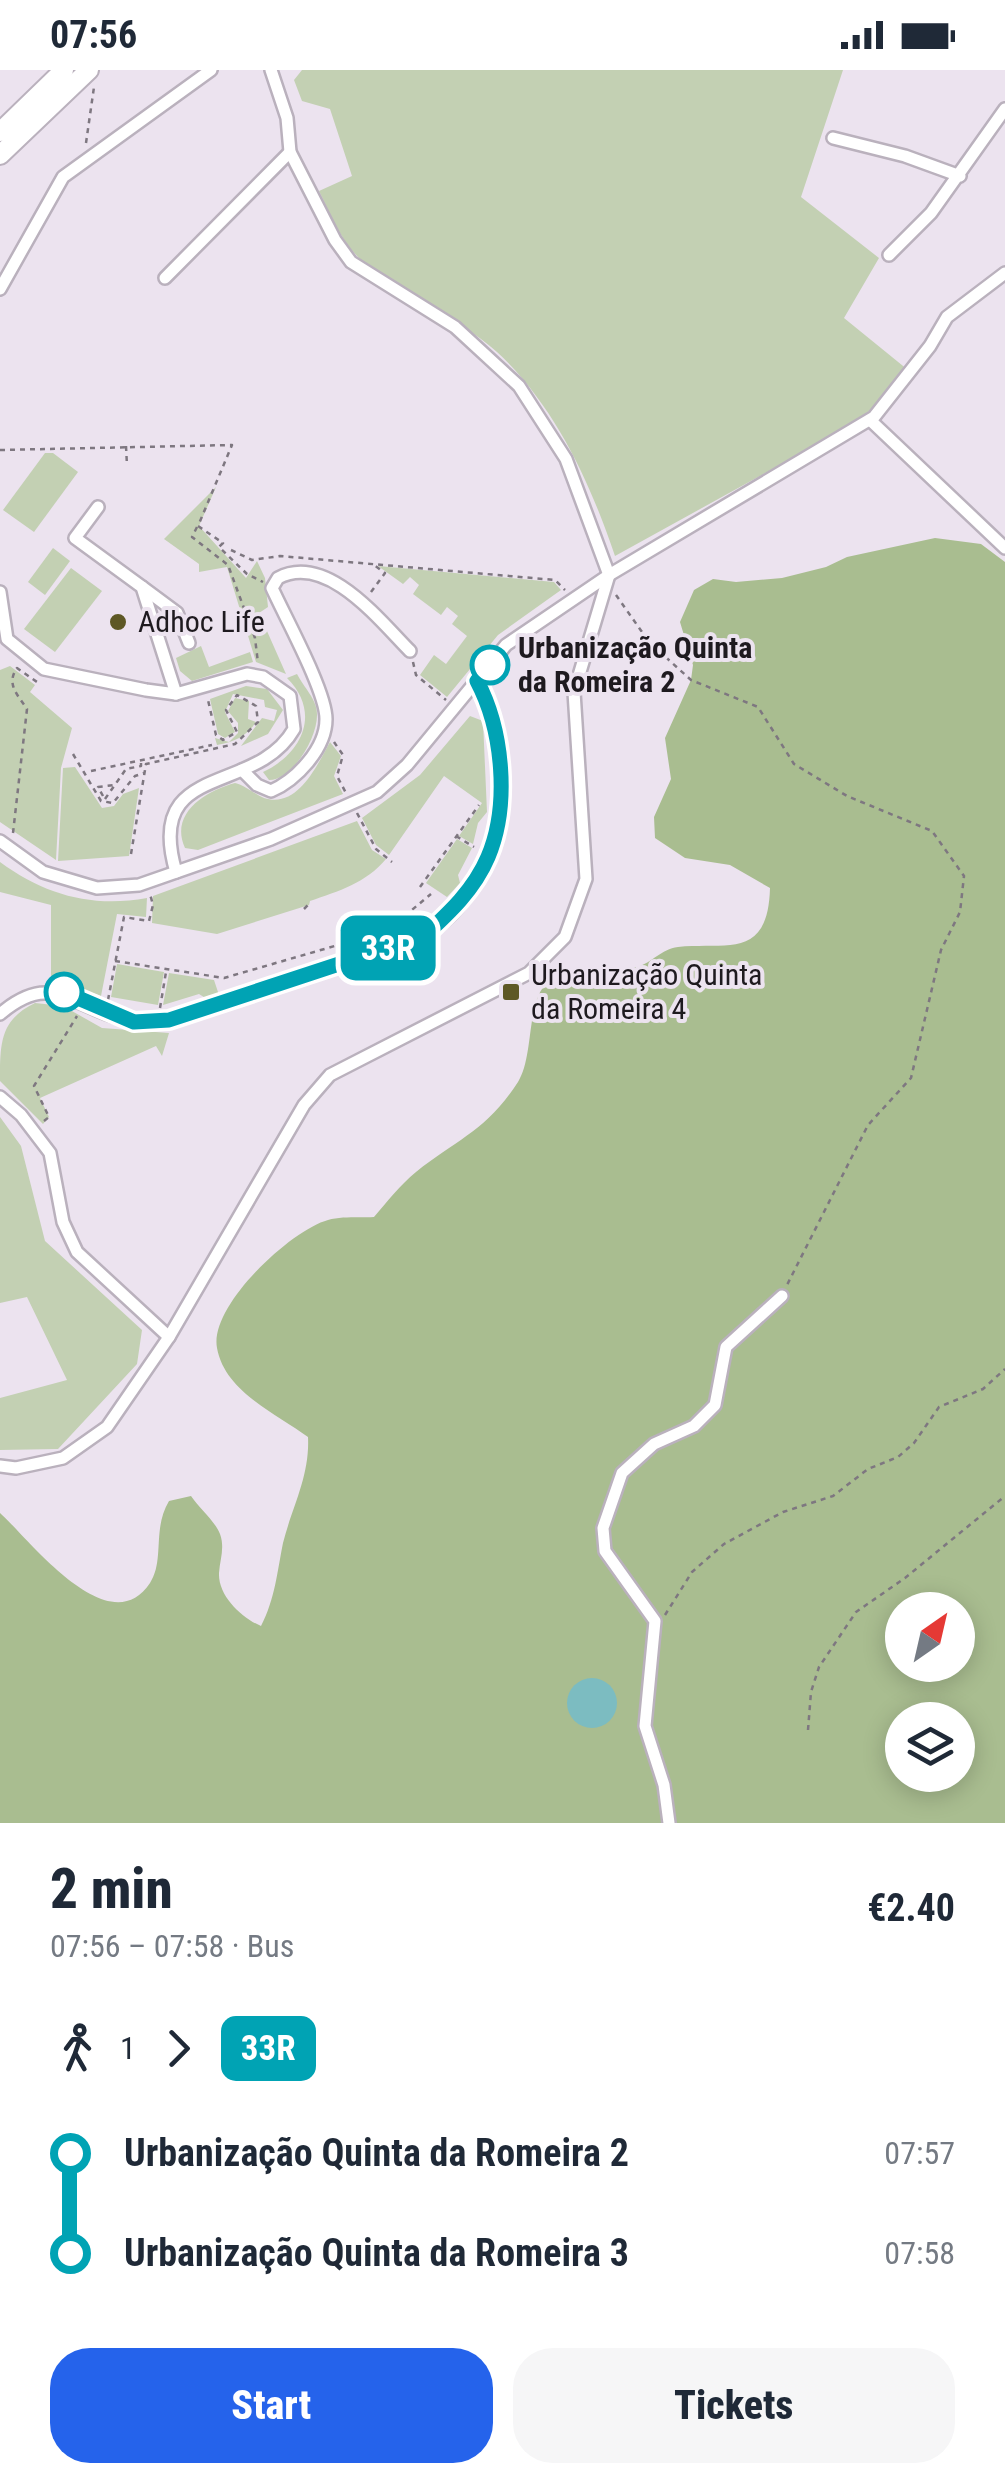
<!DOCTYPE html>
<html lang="en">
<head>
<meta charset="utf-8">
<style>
  :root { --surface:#fff; --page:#f6f6f7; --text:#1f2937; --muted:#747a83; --accent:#2563eb }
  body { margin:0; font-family:"Roboto Condensed",sans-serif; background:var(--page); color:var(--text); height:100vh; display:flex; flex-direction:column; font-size:38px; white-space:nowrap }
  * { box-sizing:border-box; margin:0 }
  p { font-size:32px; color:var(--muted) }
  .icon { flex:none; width:55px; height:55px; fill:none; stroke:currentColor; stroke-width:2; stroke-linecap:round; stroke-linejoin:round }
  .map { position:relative; height:1753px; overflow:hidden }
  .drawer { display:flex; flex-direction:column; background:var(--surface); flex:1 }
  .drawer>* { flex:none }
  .badge { padding:0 20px; border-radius:15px; font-size:35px; line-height:65px }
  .needle { width:65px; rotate:34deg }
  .tools { position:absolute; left:885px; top:1522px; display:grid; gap:20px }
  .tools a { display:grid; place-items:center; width:90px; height:90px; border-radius:50%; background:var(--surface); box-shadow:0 5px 25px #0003; font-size:50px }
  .map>.badge { position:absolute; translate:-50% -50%; box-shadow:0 0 0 5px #fff }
  .legs { display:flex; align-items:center; gap:15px; height:110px; padding:0 50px; font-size:32px }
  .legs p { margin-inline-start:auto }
  .headline { display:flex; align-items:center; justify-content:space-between; height:170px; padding:0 50px }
  h1 { font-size:55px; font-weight:800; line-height:75px }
  .cta { display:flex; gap:20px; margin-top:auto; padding:20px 50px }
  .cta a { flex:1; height:115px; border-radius:40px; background:var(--accent); color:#fff; font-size:40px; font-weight:800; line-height:115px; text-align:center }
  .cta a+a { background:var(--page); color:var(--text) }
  ul { padding:0 50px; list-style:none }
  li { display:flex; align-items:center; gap:35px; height:100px; font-size:38px }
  li i { display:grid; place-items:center; width:15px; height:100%; margin:0 12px; background:currentColor }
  li i::after { content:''; width:25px; height:25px; margin:-12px; border:8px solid; border-radius:50%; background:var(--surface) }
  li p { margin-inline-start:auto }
  li:first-child i { background:linear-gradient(#0000 50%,currentColor 0) }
  li:last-child i { background:linear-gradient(currentColor 50%,#0000 0) }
  .status { display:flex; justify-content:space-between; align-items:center; height:70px; padding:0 50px; background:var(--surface); direction:ltr }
  .status svg { height:28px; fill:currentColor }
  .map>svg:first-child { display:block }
  .green { fill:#c3d0b3 }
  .forest { fill:#a9bd90; fill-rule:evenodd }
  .water { fill:#7cbcc1 }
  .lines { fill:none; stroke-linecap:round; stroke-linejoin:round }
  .street-casing { stroke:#bab1bd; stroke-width:16 }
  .primary-casing { stroke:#bab1bd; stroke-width:22 }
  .path { stroke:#7e7780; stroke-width:2.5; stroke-dasharray:5 5; stroke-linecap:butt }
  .street { stroke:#fff; stroke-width:11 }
  .primary { stroke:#fff; stroke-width:18 }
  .line-1-casing { stroke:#fff; stroke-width:22 }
  .line-1 { stroke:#00a3b4; stroke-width:15 }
  .poi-dot { fill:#5e5825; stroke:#ece3ef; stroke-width:4 }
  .stop-1-dot { fill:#fff; stroke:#00a3b4; stroke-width:5 }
  .labels { text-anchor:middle; stroke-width:8; stroke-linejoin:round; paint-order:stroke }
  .poi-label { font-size:30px; fill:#1e1a1f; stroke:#ece3ef; text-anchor:start }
  .stop-label { font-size:30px; font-weight:bold; fill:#1e1a1f; stroke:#ece3ef; text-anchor:start }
</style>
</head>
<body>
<div class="status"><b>07:56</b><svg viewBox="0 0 49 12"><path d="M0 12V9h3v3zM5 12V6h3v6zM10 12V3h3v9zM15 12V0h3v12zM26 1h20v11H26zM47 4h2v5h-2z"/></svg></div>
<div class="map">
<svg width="1005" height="1753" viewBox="0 0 1005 1753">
  <rect width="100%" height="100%" fill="#ece3ef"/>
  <g class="green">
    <path d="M302,0H843L801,127L879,188L844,248L908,300L869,341L836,364L615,486C590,412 555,336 497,282C456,245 393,223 358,187C340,169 330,143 319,121L352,106L330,39L302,31L294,10Z"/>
    <polygon points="45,383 53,383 78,402 34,462 3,440"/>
    <polygon points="216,417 199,456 246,508 257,491 265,508 268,537 259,543 286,604 256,592 227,497 199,502 199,494 164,469"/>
    <polygon points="53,478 70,491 45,525 28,512"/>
    <polygon points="378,496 554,512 561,520 498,565 447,627 420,605 434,585 446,594 467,566 452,554 458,546 447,537 441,545 413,524 419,515 410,507 403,514"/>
    <polygon points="71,498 102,521 55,582 24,559"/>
    <polygon points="201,576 209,597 250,582 253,592 192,611 180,601 176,588"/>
    <polygon points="10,596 35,615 30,622 72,658 61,698 56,790 0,752 0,600"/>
    <path d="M297,604C304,618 317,629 317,644C318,667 293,710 269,710L263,702C302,684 322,643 287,608Z"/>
    <polygon points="246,616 267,619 283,640 268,664 241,676 262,648 274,651 277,640 265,637 264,630 233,624 225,642 235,662 225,668 218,664 210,629"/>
    <path d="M235,628L249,631L248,649L256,652C246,667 234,672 217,675L215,668L229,672L238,663V653L228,641Z"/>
    <polygon points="470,646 483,651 487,742 478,753 473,774 459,766 482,733 444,706 389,785 376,775 362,748 420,705"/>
    <path d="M330,672L341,686L334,706L343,724L198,780L185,778C169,743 206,721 235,713C245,715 254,724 264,728C298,739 317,695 330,672Z"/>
    <polygon points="75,697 102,738 114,736 123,724 139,718 129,786 58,791 63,698"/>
    <path d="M357,751L372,780L386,789C366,813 339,821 310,831L309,835L217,864L152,853L153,826Z"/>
    <polygon points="457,769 472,778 458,805 460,813 447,827 426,813"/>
    <path d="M0,792C45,825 92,838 147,828L146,847L117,844L101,926L51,909V835L0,822Z"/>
    <polygon points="117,894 164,902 158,935 111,927"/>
    <polygon points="169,903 214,910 219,925 207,929 199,924 163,935"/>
    <path d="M35,933L63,936L102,958L169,963L162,986L156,976L40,1028L49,1047L43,1054L0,1011C0,973 0,950 35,933Z"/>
    <polygon points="0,1047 21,1076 45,1171 142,1260 137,1294 58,1379 0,1380 0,1328 67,1310 27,1227 0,1233"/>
  </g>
  <path class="forest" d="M935,468L981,474L1005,492V1753H0V1443C29,1469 109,1575 150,1513C165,1490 152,1459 169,1431L191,1426C199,1438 215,1451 220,1464C225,1478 220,1489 219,1503C218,1526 242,1548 261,1556C275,1529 277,1503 283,1473C292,1437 310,1406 308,1367C276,1343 225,1322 217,1278C209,1236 291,1160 328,1150C342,1146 360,1148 374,1147C387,1132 400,1115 416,1102C459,1068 486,1061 518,1012C536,983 524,921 554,909C585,896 610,905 637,897C652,893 661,879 678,877C726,872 768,891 770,818L730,795L685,788L655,768L654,747L671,709L665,668L691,610L693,595L680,552L694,520L713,509L736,512L782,508L826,497L847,487ZM902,1540H958V1595H902ZM902,1650H958V1705H902Z"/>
  <circle class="water" cx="592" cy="1633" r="25"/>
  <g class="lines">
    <defs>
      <g id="street">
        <polyline points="833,68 905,86 960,106"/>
        <polyline points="889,185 931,143 1005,39"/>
        <polyline points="165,208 290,82"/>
        <polyline points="0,219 63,107 211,0"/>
        <polyline points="870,350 1005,478"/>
        <polyline points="98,437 75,468 142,517 176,624"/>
        <polyline points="142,517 177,543 189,573"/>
        <path d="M0,522L7,569L44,599L146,620L176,624L247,604L263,607L290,626L294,659C255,727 143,690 176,802"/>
        <path d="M242,700L257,715L271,721C296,710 326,679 326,649C326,621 285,547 272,518L278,508C327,482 380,551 410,581"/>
        <polyline points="0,771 43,802 97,818 139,815 271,769 377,722 407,695 506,575 609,505 874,347 930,276 947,247 1005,203"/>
        <path d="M0,944C44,907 62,927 107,944C128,952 147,951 169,950C231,933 291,912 352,891C374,883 404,878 424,866C507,816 518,690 477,611"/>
        <polyline points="0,1027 21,1045 50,1083 63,1152 77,1182 169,1267"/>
        <polyline points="0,1396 16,1398 63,1388 107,1357 169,1267 304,1035 330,1005 529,903 565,867 586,809 574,622 609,505 566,389 519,316 455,257 351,192 335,170 290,82 287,48 271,0"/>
        <polyline points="669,1753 664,1715 645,1656 655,1551 605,1481 603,1458 622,1403 654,1374 694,1356 715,1335 726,1277 782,1226"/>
      </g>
      <g id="primary">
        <polyline points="0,62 64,0"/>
        <polyline points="0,85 89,0"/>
      </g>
    </defs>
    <use href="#street" class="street-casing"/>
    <use href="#primary" class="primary-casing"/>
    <g class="path">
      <polyline points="86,73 94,17"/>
      <polyline points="126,376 127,396"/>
      <polyline points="0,380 232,375 198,456 223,473 219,477 247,504 263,512"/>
      <polyline points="197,457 192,467 228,495 255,568 258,593"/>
      <polyline points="231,480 252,490 280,486 555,510 565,520"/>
      <polyline points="371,522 385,503 374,495"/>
      <polyline points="616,525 649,572 691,610 758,637 794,694 847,726 932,761 964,806 960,842 941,880 911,1008 868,1055 787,1215"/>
      <polyline points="413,592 416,605 446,630"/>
      <polyline points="334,672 343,685 337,706 346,723"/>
      <polyline points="73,684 101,731 113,733 135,706 144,703"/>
      <polyline points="91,701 212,675"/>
      <polyline points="103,726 98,717 114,715"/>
      <polyline points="105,729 126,699 141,696 141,692"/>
      <polyline points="357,743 376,779 392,792"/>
      <path d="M13,763L27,639C17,624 6,614 17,598L37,612"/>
      <polyline points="456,766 474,777"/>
      <polyline points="131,784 146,694 235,674 258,652 256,636 237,625 226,640 237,662 223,670 216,665 208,630"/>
      <polyline points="420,817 479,735"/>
      <polyline points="304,839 311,832"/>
      <polyline points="115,891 224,908 352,871 349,863 407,844 431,824"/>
      <polyline points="108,930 124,847 149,851 153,835 150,824"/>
      <polyline points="160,938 166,902"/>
      <polyline points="44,1051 49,1047 34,1016 77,946"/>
      <polyline points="665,1545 692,1502 724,1474 783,1442 833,1426 868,1399 898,1387 914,1373 939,1337 983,1319 1005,1299"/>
      <polyline points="808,1660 811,1622 819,1597 856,1542 905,1508 1005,1426"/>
    </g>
    <use href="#street" class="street"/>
    <use href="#primary" class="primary"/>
  </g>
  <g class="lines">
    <defs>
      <path id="line-1" d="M64,922L134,952L169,950L424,866C449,843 474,820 488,787C510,735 503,660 477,611L490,595"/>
    </defs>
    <use href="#line-1" class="line-1-casing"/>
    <use href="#line-1" class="line-1"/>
  </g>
  <g class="poi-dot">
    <circle cx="118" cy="552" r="10"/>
    <rect x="501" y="912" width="20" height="20" rx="5"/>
  </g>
  <g class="stop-1-dot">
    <circle cx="490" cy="595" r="18"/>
    <circle cx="64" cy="922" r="18"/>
  </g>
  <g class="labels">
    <g class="poi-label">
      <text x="138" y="562">Adhoc Life</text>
      <text x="531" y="915">Urbanização Quinta<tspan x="531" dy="34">da Romeira 4</tspan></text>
    </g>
    <g class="stop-label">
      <text x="518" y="588">Urbanização Quinta<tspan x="518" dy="34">da Romeira 2</tspan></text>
    </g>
  </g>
</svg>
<div class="tools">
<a><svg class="needle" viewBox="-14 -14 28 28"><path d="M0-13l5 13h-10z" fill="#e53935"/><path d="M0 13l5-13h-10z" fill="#747a83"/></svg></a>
<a><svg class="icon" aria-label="layers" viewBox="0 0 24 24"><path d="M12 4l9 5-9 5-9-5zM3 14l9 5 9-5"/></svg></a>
</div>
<b class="badge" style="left:388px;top:878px;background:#00a3b4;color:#fff">33R</b>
</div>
<section class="drawer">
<div class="headline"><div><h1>2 min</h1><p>07:56 – 07:58 · Bus</p></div><b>€2.40</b></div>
<div class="legs"><svg class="icon" aria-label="walk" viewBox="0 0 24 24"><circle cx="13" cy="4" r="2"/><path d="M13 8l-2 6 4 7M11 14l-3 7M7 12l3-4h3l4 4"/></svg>1<svg class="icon" aria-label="forward" viewBox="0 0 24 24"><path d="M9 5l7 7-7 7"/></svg><b class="badge" style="background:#00a3b4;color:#fff">33R</b></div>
<ul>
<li><i style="color:#00a3b4"></i><b>Urbanização Quinta da Romeira 2</b><p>07:57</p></li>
<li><i style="color:#00a3b4"></i><b>Urbanização Quinta da Romeira 3</b><p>07:58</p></li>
</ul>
<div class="cta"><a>Start</a><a>Tickets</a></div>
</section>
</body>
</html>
